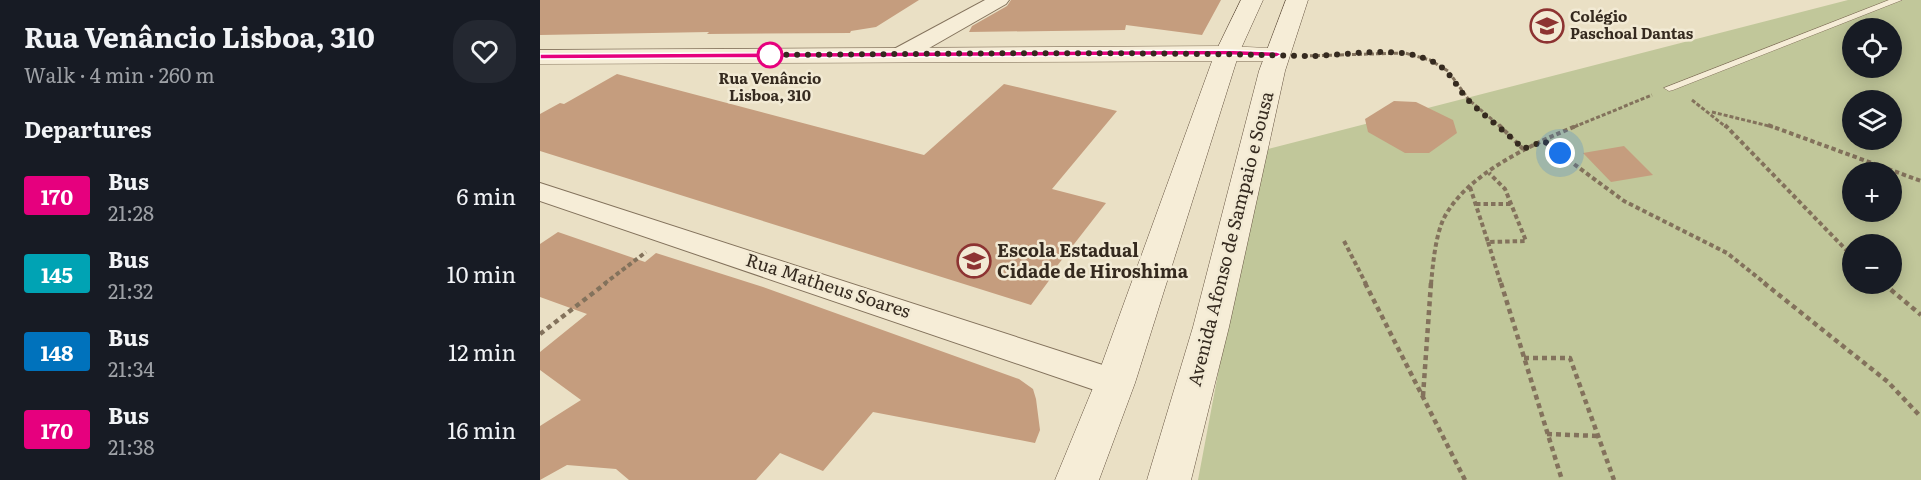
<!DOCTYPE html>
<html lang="en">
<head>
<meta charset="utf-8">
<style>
  :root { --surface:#171b24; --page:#242831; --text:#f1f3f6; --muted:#9ea1a6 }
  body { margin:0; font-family:Literata,serif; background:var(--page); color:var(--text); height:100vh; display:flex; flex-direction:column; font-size:22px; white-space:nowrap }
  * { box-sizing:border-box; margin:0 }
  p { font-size:20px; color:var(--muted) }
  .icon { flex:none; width:33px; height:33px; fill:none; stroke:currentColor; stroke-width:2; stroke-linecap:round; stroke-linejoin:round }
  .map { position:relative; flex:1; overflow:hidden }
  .drawer { display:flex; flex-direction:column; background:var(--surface); width:540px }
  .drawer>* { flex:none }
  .badge { padding:0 12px; border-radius:4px; font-size:21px; line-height:39px }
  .buttons { position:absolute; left:1302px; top:18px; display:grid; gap:12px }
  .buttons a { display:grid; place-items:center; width:60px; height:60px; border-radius:50%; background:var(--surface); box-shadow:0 3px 15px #0003; font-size:30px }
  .you { position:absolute; width:30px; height:30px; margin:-15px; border:4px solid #fff; border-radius:50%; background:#1a73e8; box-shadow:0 0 0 9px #1a73e833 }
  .map>.badge { position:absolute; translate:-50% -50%; box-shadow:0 0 0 3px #fff }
  h2 { padding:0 24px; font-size:22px; line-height:54px }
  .round { display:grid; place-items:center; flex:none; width:63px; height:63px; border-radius:24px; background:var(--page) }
  .summary { display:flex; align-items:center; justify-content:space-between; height:102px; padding:0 24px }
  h1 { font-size:28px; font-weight:700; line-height:45px }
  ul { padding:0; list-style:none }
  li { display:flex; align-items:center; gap:18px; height:78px; padding:0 24px }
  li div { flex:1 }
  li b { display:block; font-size:22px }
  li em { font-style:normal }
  li .badge { min-width:66px; font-weight:700; text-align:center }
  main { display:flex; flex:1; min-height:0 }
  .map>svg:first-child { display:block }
  .green { fill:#c1c79a; fill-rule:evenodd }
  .building { fill:#c59d7e }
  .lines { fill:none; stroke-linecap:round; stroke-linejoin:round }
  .service-casing { stroke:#83725c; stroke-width:1 }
  .minor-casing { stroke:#83725c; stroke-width:2 }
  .tertiary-casing { stroke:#83725c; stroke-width:1 }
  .secondary-casing { stroke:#655340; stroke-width:1 }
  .path-far2 { stroke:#83725c; stroke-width:3; stroke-dasharray:4 2; stroke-linecap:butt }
  .path-far1 { stroke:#83725c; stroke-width:4; stroke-dasharray:4.5 3; stroke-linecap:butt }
  .path { stroke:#83725c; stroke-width:4.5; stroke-dasharray:5 4; stroke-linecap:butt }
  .service { fill:#f6edd7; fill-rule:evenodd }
  .minor { fill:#f6edd7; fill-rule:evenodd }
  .tertiary { fill:#f6edd7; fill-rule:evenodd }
  .secondary { fill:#f6edd7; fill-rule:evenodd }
  .line { fill:#e6007e; stroke:#fff; stroke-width:1.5 }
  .walk { stroke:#352a1f; stroke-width:6; stroke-dasharray:0 10.8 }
  .stop-dot { fill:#fff; stroke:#e6007e; stroke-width:3 }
  .labels { text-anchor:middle; stroke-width:5; stroke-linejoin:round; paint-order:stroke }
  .far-poi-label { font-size:15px; font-weight:bold; fill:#352a1f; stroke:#f2ead4; text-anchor:start }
  .far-stop-label { font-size:15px; font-weight:bold; fill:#352a1f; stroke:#f2ead4 }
  .street-label { font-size:18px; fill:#352a1f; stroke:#f2ead4 }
  .poi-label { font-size:18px; font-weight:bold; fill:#352a1f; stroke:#f2ead4; text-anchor:start }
</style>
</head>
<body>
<main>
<section class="drawer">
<div class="summary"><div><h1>Rua Venâncio Lisboa, 310</h1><p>Walk · 4 min · 260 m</p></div><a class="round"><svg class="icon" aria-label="heart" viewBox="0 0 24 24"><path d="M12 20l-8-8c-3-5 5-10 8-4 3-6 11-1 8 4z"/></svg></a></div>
<h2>Departures</h2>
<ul>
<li><span class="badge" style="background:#e6007e;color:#fff">170</span><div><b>Bus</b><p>21:28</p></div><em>6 min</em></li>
<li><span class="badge" style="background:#00a3b4;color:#fff">145</span><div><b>Bus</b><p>21:32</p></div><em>10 min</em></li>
<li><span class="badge" style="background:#0072bc;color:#fff">148</span><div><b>Bus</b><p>21:34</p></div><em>12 min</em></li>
<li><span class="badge" style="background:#e6007e;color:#fff">170</span><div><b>Bus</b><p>21:38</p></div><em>16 min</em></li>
</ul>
</section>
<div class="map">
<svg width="1381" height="480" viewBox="0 0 1381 480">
  <rect width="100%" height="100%" fill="#eae0c5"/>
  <path class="green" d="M1308,0H1381V480H658L720,151ZM1312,28H1352V68H1312ZM1312,100H1352V140H1312ZM1312,172H1352V212H1312ZM1312,244H1352V284H1312Z"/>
  <g class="building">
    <polygon points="0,0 379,0 336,27 311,31 310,33 167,34 169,32 0,35"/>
    <polygon points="471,0 681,0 662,35 586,25 585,30 429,32 432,26 467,6"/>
    <polygon points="77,74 384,155 464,84 577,111 512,189 566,203 517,266 519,267 491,305 0,151 0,114 20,103 24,104"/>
    <polygon points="854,101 876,102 913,120 917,133 889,153 865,153 828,132 825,119"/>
    <polygon points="1084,146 1113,175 1071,182 1043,153"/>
    <polygon points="18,232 105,262 116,253 223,287 479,379 493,389 496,399 500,430 495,443 333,412 283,471 240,453 216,480 89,480 76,469 27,465 0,480 0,426 41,400 0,370 0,352 47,314 0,297 0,244"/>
  </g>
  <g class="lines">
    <defs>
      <polygon id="service" points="1349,0 1362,0 1133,90 1129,91 1124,88"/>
      <g id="minor">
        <polygon points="445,0 469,0 466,4 370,59 362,60 354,59 351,54 354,49"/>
        <polygon points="0,183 575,369 587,373 592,383 587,393 575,397 0,201"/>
      </g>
      <polygon id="tertiary" points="687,46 746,49 749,54 746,59 737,61 0,64 0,50"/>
      <g id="secondary">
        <polygon points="701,0 723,0 699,53 595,383 559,480 515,480 555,383 675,53"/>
        <polygon points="746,0 768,0 745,71 689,327 651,480 607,480 653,327 719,71"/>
      </g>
    </defs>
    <use href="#service" class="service-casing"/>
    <use href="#minor" class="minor-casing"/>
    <use href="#tertiary" class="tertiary-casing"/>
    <use href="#secondary" class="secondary-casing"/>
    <g class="path-far2">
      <polyline points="764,56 865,53 890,60 908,71 929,100 961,127"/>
      <polyline points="1152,100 1186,127"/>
      <polyline points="1172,112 1233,127"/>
      <polyline points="1034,127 1112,95"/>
    </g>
    <g class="path-far1">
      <polyline points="959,125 983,149"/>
      <polyline points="1185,125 1312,256"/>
      <polyline points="1228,125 1381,181"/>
      <polyline points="1004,142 1084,201 1187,253 1226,284"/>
      <polyline points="930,187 948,242 986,241 965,189 949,173"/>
      <polyline points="936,204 971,204"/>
      <polyline points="804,241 826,284"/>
      <polyline points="948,242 961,284"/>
      <polyline points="64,284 106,252"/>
      <path d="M891,284C893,264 895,239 903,220C925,174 993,144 1038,125"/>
    </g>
    <g class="path">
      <polyline points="825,283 925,480"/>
      <polyline points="961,283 1022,480"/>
      <polyline points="1224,283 1348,382 1381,417"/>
      <polyline points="1344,284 1381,315"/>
      <polyline points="0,334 66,283"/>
      <polyline points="984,358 1030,358 1074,480"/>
      <polyline points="883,396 891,283"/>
      <polyline points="1007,434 1058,436"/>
    </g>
    <use href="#service" class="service"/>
    <use href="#minor" class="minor"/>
    <use href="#tertiary" class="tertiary"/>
    <use href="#secondary" class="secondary"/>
  </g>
  <polygon class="line" points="687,50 737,52 742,54 737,57 687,55 0,59 0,54"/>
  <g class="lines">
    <path class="walk" d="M230,55H222C402,54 583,51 763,56C803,57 851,44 889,60C911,69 914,85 929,101C946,118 967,132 983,149L1004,141L1020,153"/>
  </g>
  <defs>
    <symbol id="school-ring" viewBox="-11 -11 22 22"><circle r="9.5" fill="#f2ead4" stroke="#8d3332" stroke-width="1.5"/><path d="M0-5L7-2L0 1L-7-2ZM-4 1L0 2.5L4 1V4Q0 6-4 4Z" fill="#8d3332"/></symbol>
  </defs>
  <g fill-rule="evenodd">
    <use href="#school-ring" x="988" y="7" width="38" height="38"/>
    <use href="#school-ring" x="415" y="242" width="38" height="38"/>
  </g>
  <circle class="stop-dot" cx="230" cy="55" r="12"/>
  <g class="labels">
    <g class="far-poi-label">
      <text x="1030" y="22">Colégio<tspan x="1030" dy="17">Paschoal Dantas</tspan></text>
    </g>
    <g class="far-stop-label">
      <text x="230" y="84">Rua Venâncio<tspan x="230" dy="17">Lisboa, 310</tspan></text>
    </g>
    <g class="street-label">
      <text transform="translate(691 239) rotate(-76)" y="6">Avenida Afonso de Sampaio e Sousa</text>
      <text transform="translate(288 286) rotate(18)" y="6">Rua Matheus Soares</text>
    </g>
    <g class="poi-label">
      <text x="457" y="257">Escola Estadual<tspan x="457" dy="21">Cidade de Hiroshima</tspan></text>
    </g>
  </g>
</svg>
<div class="buttons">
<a><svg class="icon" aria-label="locate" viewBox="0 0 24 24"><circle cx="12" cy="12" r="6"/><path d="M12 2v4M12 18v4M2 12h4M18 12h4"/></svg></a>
<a><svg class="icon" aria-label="layers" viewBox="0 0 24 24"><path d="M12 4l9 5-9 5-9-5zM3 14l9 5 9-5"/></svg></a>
<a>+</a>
<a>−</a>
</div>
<div class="you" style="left:1020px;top:153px"></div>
</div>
</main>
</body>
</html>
